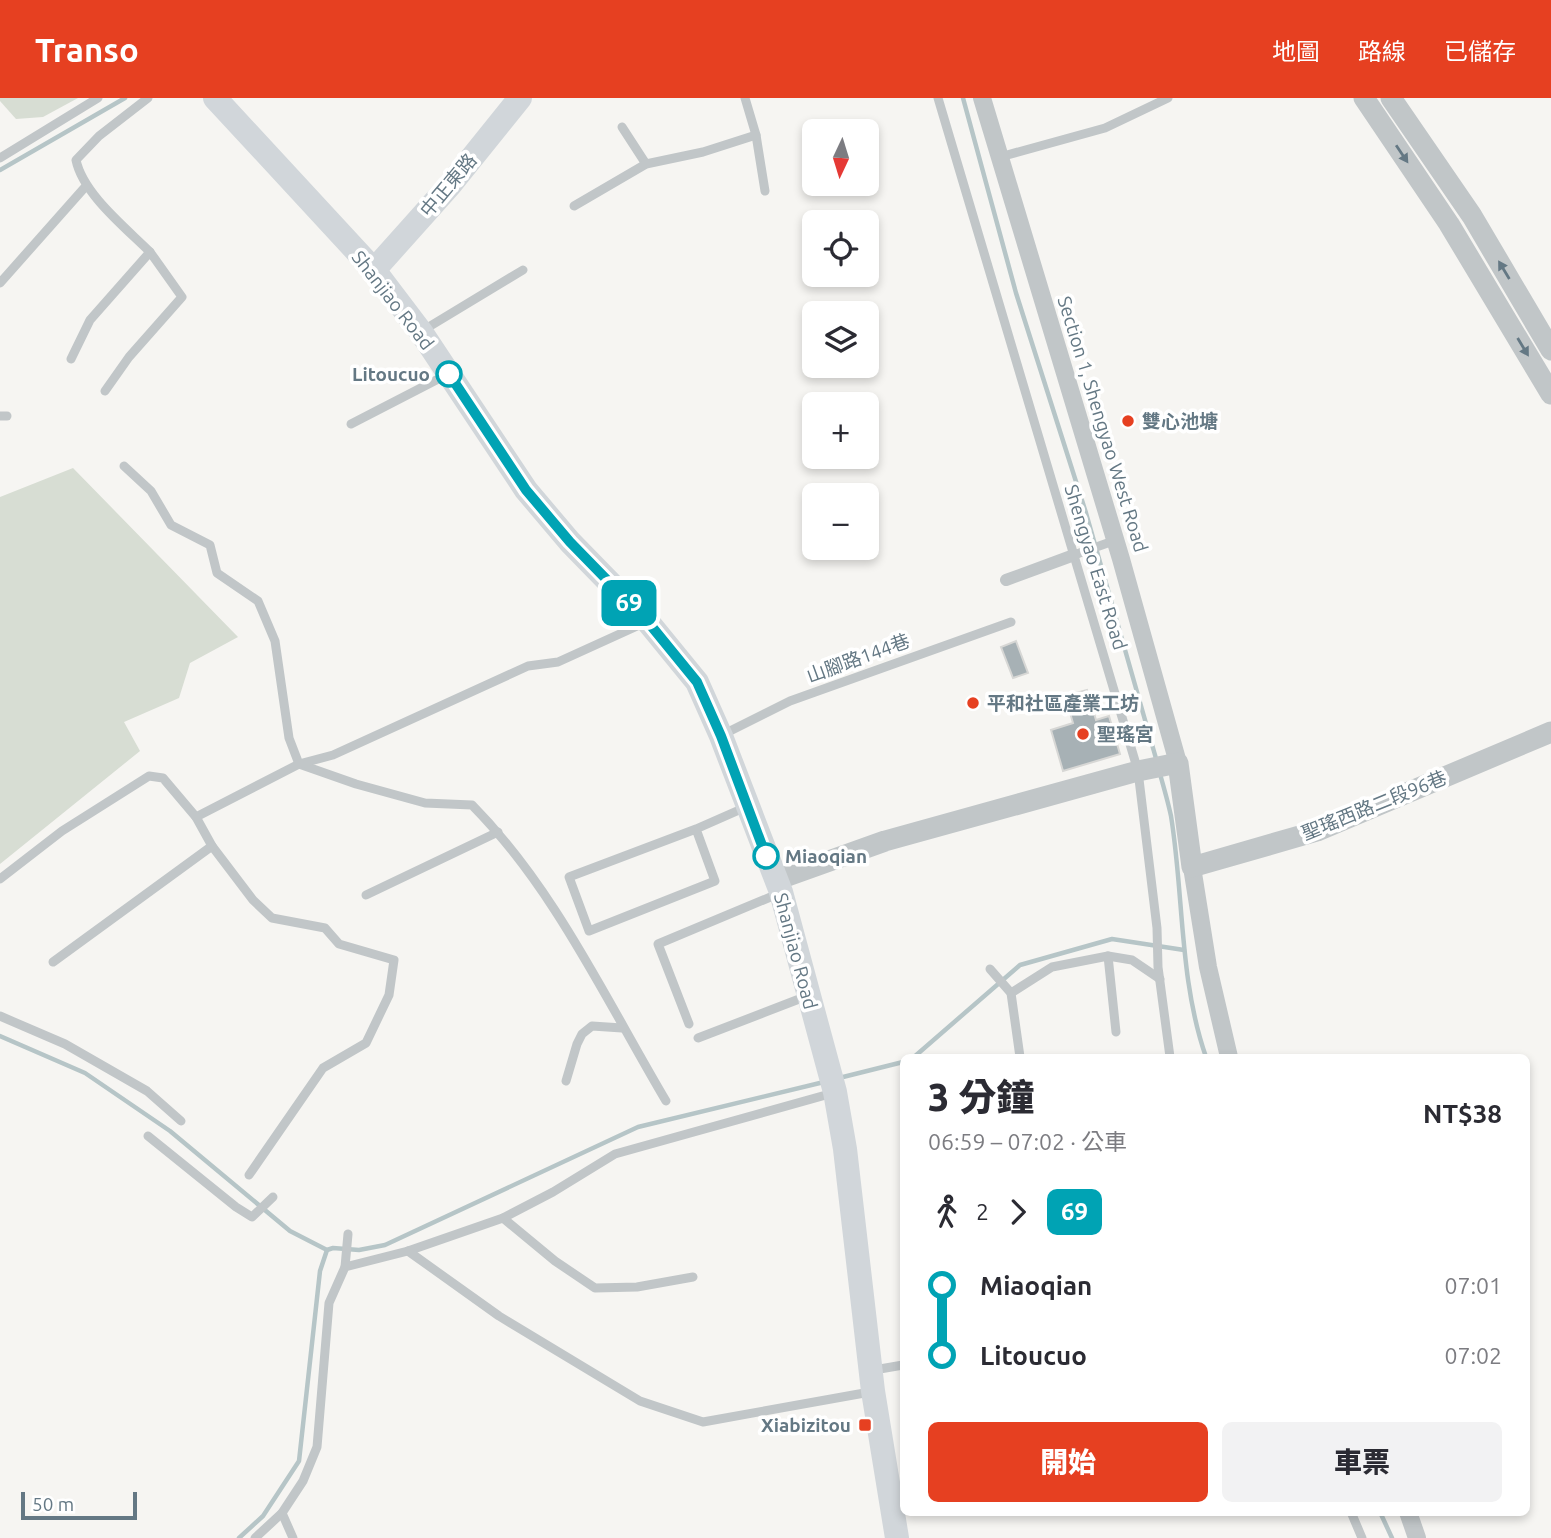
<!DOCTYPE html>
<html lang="zh-TW">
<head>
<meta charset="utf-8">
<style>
  :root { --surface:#fff; --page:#f2f2f3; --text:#2b2b33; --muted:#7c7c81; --accent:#e64021 }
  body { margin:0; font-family:Ubuntu,"Noto Sans TC",sans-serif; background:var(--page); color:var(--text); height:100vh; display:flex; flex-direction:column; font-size:26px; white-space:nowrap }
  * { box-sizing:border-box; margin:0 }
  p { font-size:23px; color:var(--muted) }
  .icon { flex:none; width:38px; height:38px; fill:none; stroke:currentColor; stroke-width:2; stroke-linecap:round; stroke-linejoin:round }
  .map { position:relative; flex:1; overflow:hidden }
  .sheet { position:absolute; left:900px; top:956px; width:630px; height:462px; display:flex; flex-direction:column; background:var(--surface); border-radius:10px; box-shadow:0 4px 10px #0003 }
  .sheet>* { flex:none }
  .badge { padding:0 14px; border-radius:10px; font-size:24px; line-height:46px }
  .needle { width:46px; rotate:184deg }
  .controls { position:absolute; left:802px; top:21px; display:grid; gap:14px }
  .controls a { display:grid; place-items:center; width:77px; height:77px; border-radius:10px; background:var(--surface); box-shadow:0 4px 10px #0003; font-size:35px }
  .scale { position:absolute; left:21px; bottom:18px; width:116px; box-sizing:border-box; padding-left:7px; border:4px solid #647884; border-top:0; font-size:19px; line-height:24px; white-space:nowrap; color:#647884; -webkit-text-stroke:5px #fff; paint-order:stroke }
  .map>.badge { position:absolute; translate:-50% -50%; box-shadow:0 0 0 4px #fff }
  .legs { display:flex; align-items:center; gap:10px; height:77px; padding:0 28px; font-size:23px }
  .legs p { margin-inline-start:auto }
  .headline { display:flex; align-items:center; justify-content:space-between; height:119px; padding:0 28px }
  h1 { font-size:38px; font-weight:800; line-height:52px }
  .primary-button { display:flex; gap:14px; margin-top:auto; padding:14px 28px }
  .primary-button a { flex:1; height:80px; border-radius:10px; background:var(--accent); color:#fff; font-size:28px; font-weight:800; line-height:80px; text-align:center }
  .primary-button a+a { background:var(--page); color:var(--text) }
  ul { padding:0 28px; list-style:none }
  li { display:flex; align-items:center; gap:24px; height:70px; font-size:26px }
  li i { display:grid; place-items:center; width:10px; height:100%; margin:0 9px; background:currentColor }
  li i::after { content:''; width:18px; height:18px; margin:-9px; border:5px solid; border-radius:50%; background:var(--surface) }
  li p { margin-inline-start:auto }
  li:first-child i { background:linear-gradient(#0000 50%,currentColor 0) }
  li:last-child i { background:linear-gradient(currentColor 50%,#0000 0) }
  header { display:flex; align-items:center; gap:42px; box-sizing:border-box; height:98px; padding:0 35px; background:var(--accent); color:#fff }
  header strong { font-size:33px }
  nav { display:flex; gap:38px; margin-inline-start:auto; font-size:24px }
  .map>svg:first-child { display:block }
  .green { fill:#d7ddd3 }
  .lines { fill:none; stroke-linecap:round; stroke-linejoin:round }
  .stream { stroke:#b6c5c7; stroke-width:4.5 }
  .building { fill:#a7b1b5; stroke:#d7d7d5; stroke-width:2 }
  .service { stroke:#c1c6c8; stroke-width:9 }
  .pedestrian { stroke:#c1c6c8; stroke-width:12 }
  .minor { stroke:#c1c6c8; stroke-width:18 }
  .tertiary { stroke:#c1c6c8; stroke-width:21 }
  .secondary { stroke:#d1d6da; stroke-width:24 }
  .oneway { fill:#647884 }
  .line-1-casing { stroke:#fff; stroke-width:16 }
  .line-1 { stroke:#00a3b4; stroke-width:10 }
  .stop-1-dot { fill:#fff; stroke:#00a3b4; stroke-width:3.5 }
  .poi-dot { fill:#e64021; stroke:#fff; stroke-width:2.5 }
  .labels { text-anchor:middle; stroke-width:7; stroke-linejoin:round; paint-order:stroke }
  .street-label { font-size:19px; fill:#647884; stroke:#fff }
  .stop-label { font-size:19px; font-weight:bold; fill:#647884; stroke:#fff; text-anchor:end }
  .poi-label { font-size:19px; font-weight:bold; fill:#647884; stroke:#fff; text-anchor:start }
</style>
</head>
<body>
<header>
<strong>Transo</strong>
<nav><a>地圖</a><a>路線</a><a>已儲存</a></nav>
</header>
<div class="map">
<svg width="1551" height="1440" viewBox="0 0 1551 1440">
  <rect width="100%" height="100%" fill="#f6f5f2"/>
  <g class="green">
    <polygon points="0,0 78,0 43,19 16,21 0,3"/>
    <polygon points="73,370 238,539 190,565 179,600 124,624 140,653 0,766 0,399"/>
  </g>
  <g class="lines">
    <g class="stream">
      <polyline points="963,0 1016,195 1086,415 1157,664"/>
      <polyline points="0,72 125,0"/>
      <path d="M1160,676C1164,690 1168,704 1171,718C1184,798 1179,882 1206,959"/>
      <polyline points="0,938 85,975 170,1033 290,1133 327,1152 333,1150 359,1152 385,1147 638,1029 824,984"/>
      <polyline points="914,959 1020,867 1112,841 1184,852"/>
      <polyline points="839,980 903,964"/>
      <polyline points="1380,1414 1392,1440"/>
      <polyline points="239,1440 263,1418 299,1363 320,1173 327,1152"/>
    </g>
  </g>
  <g class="building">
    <polygon points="1016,543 1028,575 1013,580 1001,549"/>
    <polygon points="1087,592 1096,622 1109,618 1120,656 1063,673 1051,632 1073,625 1065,598"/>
  </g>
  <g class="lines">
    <g class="service">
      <path d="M148,0L99,38L76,62C83,96 126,130 150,154"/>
      <polyline points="745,0 756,37 765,93"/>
      <polyline points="938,0 1138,673 1157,830 1158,869 1170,959"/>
      <polyline points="622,29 646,66"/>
      <polyline points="1000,59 1105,30 1168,0"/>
      <polyline points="0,60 98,0"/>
      <polyline points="574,108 646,66 703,54 756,37"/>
      <polyline points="0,185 86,88"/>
      <polyline points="422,233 523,172"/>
      <polyline points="71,261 90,222 150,154 182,199 129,259 105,293"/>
      <polyline points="0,318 7,318"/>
      <polyline points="351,326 446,277"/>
      <path d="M124,368L151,393L171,427L210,447L217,475L258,503L275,543L289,640L299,666L356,686L425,705L472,707C555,791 606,902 666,1003"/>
      <polyline points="1074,457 1116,442"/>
      <polyline points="722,637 790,603 1011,524"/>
      <polyline points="196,719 299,666 333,657 528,568 558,564 646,524"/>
      <polyline points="696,731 715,783 589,833 569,779 696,731 746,709"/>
      <polyline points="0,781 62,733 149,678 163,680 196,719 212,748 253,802 272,820 325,830 339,846 394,862 389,897 366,945 323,970 249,1077"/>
      <polyline points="366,797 498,734"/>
      <polyline points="1108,858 1116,934"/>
      <polyline points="53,864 212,748"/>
      <polyline points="990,871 1011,895 1020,959"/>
      <polyline points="1011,895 1052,869 1108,858 1132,862 1160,881"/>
      <polyline points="0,918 65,946 147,993 181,1023"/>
      <polyline points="689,926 658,846 780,795"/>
      <polyline points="698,940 807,898"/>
      <polyline points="566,983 577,946 582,936 592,928 622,930"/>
      <polyline points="148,1038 236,1109 252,1119 273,1099"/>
      <polyline points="503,1120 555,1163 595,1190 637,1189 693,1179"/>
      <polyline points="408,1153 499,1218 640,1303 703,1324 870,1294"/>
      <polyline points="345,1169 348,1136"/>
      <polyline points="874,1272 903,1267"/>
      <polyline points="1351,1414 1362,1440"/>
      <polyline points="282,1415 293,1440"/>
      <polyline points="255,1440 282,1415 303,1383 317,1349 329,1205 345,1169 408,1153 503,1120 553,1094 615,1056 833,995"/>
    </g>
    <polyline class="pedestrian" points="1006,482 1074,457"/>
    <g class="minor">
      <polyline points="982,0 1121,461 1178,665"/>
      <polyline points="1192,769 1208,869 1229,959"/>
      <polyline points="1408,1414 1417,1440"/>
    </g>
    <g class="tertiary">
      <polyline points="1364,0 1449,126 1551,296"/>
      <polyline points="1391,0 1472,118 1551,252"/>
      <polyline points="776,782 885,743 1138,673 1178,665 1192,769 1317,733 1551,634"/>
    </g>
    <g class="secondary">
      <polyline points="215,0 374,172 421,234 526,392 570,444 648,524 697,584 721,638 781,794 835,994 845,1051 873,1293 897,1440"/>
      <polyline points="374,172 450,87 520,0"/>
    </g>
  </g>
  <defs><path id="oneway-solid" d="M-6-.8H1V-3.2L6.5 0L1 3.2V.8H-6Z" transform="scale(1.75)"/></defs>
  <g class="oneway">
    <use href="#oneway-solid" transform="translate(1402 56) rotate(56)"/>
    <use href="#oneway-solid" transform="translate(1504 172) rotate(-121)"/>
    <use href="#oneway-solid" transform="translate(1523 249) rotate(59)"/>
  </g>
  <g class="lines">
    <defs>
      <polyline id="line-1" points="449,276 526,392 570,444 648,524 697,584 721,638 766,758"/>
    </defs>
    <use href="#line-1" class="line-1-casing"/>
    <use href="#line-1" class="line-1"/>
  </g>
  <g class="stop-1-dot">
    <circle cx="449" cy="276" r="12"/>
    <circle cx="766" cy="758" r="12"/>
  </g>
  <g class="poi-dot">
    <circle cx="1128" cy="323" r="7"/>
    <circle cx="973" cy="605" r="7"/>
    <circle cx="1083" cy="636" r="7"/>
    <rect x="858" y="1320" width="14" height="14" rx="3.5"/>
  </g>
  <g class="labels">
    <g class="street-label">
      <text transform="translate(448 87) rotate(-50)" y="7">中正東路</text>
      <text transform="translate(393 202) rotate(52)" y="7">Shanjiao Road</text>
      <text transform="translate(1103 326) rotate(73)" y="7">Section 1, Shengyao West Road</text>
      <text transform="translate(1096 469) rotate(73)" y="7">Shengyao East Road</text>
      <text transform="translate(858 560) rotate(-20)" y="7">山腳路144巷</text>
      <text transform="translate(1374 707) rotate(-22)" y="7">聖瑤西路二段96巷</text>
      <text transform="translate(796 853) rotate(75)" y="7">Shanjiao Road</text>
    </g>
    <g class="stop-label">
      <text x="430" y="283">Litoucuo</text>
      <text x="785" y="765" text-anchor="start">Miaoqian</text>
    </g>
    <g class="poi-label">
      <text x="1142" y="330">雙心池塘</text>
      <text x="987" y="612">平和社區產業工坊</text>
      <text x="1097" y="643">聖瑤宮</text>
      <text x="851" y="1334" text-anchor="end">Xiabizitou</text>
    </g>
  </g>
</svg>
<div class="controls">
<a><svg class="needle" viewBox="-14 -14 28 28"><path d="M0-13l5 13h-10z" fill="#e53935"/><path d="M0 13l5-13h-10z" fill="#7c7c81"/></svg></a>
<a><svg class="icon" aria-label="locate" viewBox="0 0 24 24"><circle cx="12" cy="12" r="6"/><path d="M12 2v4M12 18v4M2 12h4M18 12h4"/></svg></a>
<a><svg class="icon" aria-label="layers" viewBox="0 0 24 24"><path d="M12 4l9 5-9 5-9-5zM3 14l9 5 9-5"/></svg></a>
<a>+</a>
<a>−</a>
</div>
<div class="scale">50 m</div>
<b class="badge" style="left:629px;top:505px;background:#00a3b4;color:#fff">69</b>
<section class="sheet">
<div class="headline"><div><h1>3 分鐘</h1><p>06:59 – 07:02 · 公車</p></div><b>NT$38</b></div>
<div class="legs"><svg class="icon" aria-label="walk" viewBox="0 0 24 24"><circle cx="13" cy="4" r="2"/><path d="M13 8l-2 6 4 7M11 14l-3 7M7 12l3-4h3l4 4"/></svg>2<svg class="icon" aria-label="forward" viewBox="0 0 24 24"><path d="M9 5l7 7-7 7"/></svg><b class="badge" style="background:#00a3b4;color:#fff">69</b></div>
<ul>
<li><i style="color:#00a3b4"></i><b>Miaoqian</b><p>07:01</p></li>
<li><i style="color:#00a3b4"></i><b>Litoucuo</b><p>07:02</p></li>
</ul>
<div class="primary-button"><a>開始</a><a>車票</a></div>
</section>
</div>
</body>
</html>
